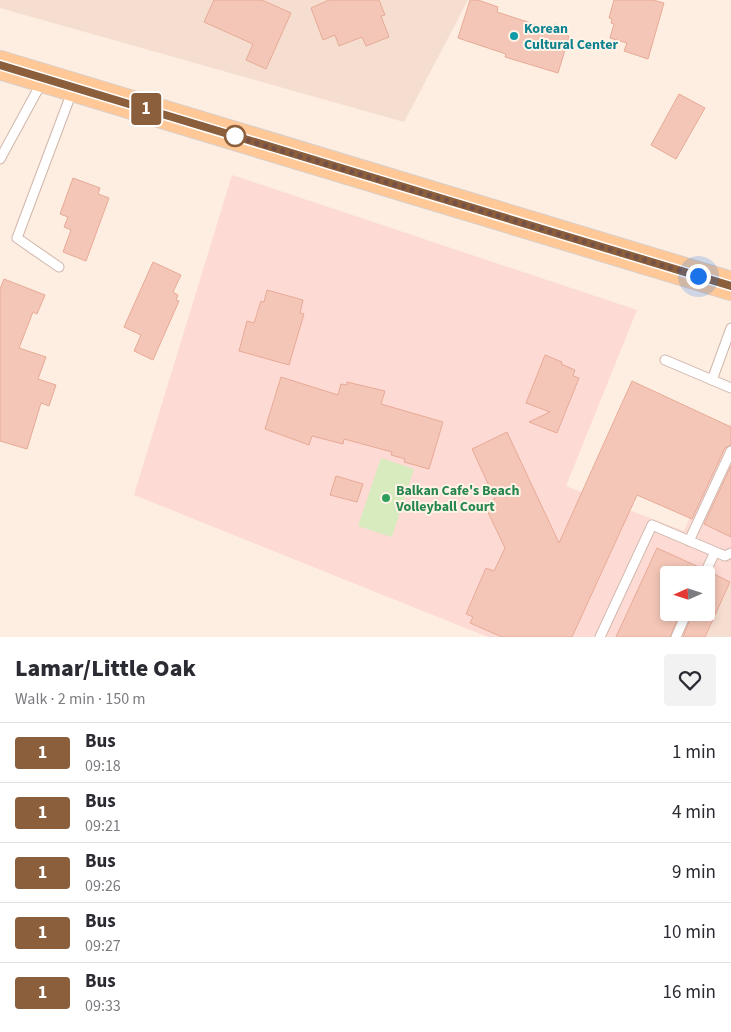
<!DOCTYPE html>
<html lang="en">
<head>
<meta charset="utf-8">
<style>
  :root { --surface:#fff; --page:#f2f2f3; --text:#2b2b33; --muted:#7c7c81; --line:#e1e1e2 }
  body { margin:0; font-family:"Source Sans 3",sans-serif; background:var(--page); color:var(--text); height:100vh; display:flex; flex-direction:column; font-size:19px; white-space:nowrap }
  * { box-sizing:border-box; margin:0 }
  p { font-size:16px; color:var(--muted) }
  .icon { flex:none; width:28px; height:28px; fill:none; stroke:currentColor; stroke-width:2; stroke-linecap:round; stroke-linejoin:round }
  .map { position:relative; height:637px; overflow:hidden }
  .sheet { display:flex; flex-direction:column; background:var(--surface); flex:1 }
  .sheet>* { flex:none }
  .badge { padding:0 10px; border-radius:4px; font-size:18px; line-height:32px }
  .needle { width:32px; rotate:267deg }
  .buttons { position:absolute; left:660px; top:566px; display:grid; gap:10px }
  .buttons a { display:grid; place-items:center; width:55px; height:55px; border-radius:5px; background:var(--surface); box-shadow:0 2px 8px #0003; font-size:25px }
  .you { position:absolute; width:25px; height:25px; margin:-12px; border:4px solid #fff; border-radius:50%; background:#1a73e8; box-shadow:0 0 0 8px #1a73e833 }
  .map>.badge { position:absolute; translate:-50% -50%; box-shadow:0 0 0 2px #fff }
  .round { display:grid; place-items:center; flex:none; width:52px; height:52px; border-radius:5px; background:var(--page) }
  .headline { display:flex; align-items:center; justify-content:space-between; height:85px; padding:0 15px }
  h1 { font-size:24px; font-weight:800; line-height:38px }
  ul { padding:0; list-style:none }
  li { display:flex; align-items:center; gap:15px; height:60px; padding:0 15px; border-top:1px solid var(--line) }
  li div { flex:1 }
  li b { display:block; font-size:19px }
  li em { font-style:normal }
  li .badge { min-width:55px; font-weight:700; text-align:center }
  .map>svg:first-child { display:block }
  .residential { fill:#f5decf }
  .commercial { fill:#fedad4; fill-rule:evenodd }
  .green { fill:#d7ebbf }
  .building { fill:#f4c6b7; stroke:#e7aa97 }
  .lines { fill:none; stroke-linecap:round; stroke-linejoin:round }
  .lane-casing { stroke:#d0b6ab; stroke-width:11 }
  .primary-casing { stroke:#d8cecb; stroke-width:30 }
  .lane { stroke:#fff; stroke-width:9 }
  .primary { stroke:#ffc896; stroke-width:28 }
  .line-casing { stroke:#fff; stroke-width:11 }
  .line { stroke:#8b5e3c; stroke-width:8 }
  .walk { stroke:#755047; stroke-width:5; stroke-dasharray:0 9 }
  .culture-dot { fill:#0f9aa8; stroke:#fff3e8; stroke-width:2 }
  .stop-dot { fill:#fff; stroke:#8b5e3c; stroke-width:2.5 }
  .leisure-dot { fill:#2e9e5b; stroke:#fff3e8; stroke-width:2 }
  .labels { text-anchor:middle; stroke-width:4; stroke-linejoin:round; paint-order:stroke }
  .culture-label { font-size:14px; font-weight:bold; fill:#0d838f; stroke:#fff3e8; text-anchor:start }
  .leisure-label { font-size:14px; font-weight:bold; fill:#27864d; stroke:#fff3e8; text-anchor:start }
</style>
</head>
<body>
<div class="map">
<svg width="731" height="637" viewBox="0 0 731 637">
  <rect width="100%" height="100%" fill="#fdeee1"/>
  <g class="residential">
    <polygon points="0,0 468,0 404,122 0,8"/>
    <polygon points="731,581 731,637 706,637"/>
  </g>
  <path class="commercial" d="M232,175L637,310L566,486L684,531L731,422V581L706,637H488L134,495ZM669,575H706V612H669Z"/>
  <polygon class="green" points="381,458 414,469 392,537 358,526"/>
  <g class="building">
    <polygon points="214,0 262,0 291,13 266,69 246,60 253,44 204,22"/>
    <polygon points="329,0 379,0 385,15 381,16 389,37 366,46 362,37 339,46 335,35 323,40 311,8"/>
    <polygon points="470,0 478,0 498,7 497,12 549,29 555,24 563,27 569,37 558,73 505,57 506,54 458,38"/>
    <polygon points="614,0 653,0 664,3 648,59 624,51 627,43 610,38 614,24 611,23 612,19 609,18"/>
    <polygon points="679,94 705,108 676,159 651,145"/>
    <polygon points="73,178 100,188 98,194 109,198 86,261 63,252 71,230 64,227 68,217 60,214"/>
    <polygon points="153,262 181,275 173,292 178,295 176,300 179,301 153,360 134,351 141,335 124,327"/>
    <polygon points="4,279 45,295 37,314 33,312 19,348 46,357 38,379 56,385 49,406 41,403 27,449 0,441 0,289"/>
    <polygon points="267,290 303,300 300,313 304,314 289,365 239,351 247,321 254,323 261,301 264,302"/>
    <polygon points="545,355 562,362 561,364 575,370 573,376 579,378 557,433 529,422 550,412 526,403"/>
    <polygon points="281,377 338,395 341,384 347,385 347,382 385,391 381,404 443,422 429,469 404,462 405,459 391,455 392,452 344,439 343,444 312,436 309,445 265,429"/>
    <polygon points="632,381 731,427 731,445 725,448 692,519 637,495 572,637 502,637 470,623 473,617 466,614 486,568 494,571 505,548 484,504 495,499 472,449 507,432 559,543"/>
    <polygon points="731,466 731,537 704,524"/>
    <polygon points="336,476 363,484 357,502 330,495"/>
    <polygon points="657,548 701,568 698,575 669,575 669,612 680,612 670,637 616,637"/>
    <polygon points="712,573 730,582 705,637 683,637 693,612 706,612 706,581"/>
  </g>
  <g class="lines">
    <defs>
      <g id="lane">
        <polyline points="0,159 43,80"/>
        <polyline points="59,267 17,238 73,89"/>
        <polyline points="665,360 731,388"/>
        <polyline points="712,380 731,328"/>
        <polyline points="689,541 731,451"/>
        <polyline points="704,575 715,552"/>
        <polyline points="600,637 652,525 725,556 731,553"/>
        <polyline points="676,637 687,612"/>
      </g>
      <polyline id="primary" points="0,65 731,286"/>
    </defs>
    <use href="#lane" class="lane-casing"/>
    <use href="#primary" class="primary-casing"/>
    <use href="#lane" class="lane"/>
    <use href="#primary" class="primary"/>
  </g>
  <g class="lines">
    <defs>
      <polyline id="line" points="0,65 731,286"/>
    </defs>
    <use href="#line" class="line-casing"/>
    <use href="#line" class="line"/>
    <polyline class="walk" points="235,136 233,136 698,276"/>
  </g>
  <circle class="culture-dot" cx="514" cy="36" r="5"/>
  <circle class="stop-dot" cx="235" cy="136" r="10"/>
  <circle class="leisure-dot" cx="386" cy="498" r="5"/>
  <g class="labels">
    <g class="culture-label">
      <text x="524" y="33">Korean<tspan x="524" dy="16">Cultural Center</tspan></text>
    </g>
    <g class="leisure-label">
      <text x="396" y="495">Balkan Cafe's Beach<tspan x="396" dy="16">Volleyball Court</tspan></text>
    </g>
  </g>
</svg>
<div class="buttons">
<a><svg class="needle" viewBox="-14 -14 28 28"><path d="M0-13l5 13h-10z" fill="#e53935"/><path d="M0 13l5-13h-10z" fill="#7c7c81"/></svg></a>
</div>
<div class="you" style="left:698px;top:276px"></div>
<b class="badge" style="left:146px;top:109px;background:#8b5e3c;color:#fff">1</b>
</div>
<section class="sheet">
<div class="headline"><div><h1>Lamar/Little Oak</h1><p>Walk · 2 min · 150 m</p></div><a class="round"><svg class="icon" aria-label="heart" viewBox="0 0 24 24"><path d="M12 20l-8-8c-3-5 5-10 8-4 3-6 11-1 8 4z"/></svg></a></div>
<ul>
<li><span class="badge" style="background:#8b5e3c;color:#fff">1</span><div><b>Bus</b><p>09:18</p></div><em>1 min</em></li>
<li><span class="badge" style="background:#8b5e3c;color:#fff">1</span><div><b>Bus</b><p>09:21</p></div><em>4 min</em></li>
<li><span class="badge" style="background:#8b5e3c;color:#fff">1</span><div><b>Bus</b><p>09:26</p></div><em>9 min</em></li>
<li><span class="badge" style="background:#8b5e3c;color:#fff">1</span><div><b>Bus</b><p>09:27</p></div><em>10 min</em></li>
<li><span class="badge" style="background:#8b5e3c;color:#fff">1</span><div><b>Bus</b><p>09:33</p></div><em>16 min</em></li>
</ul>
</section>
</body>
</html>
